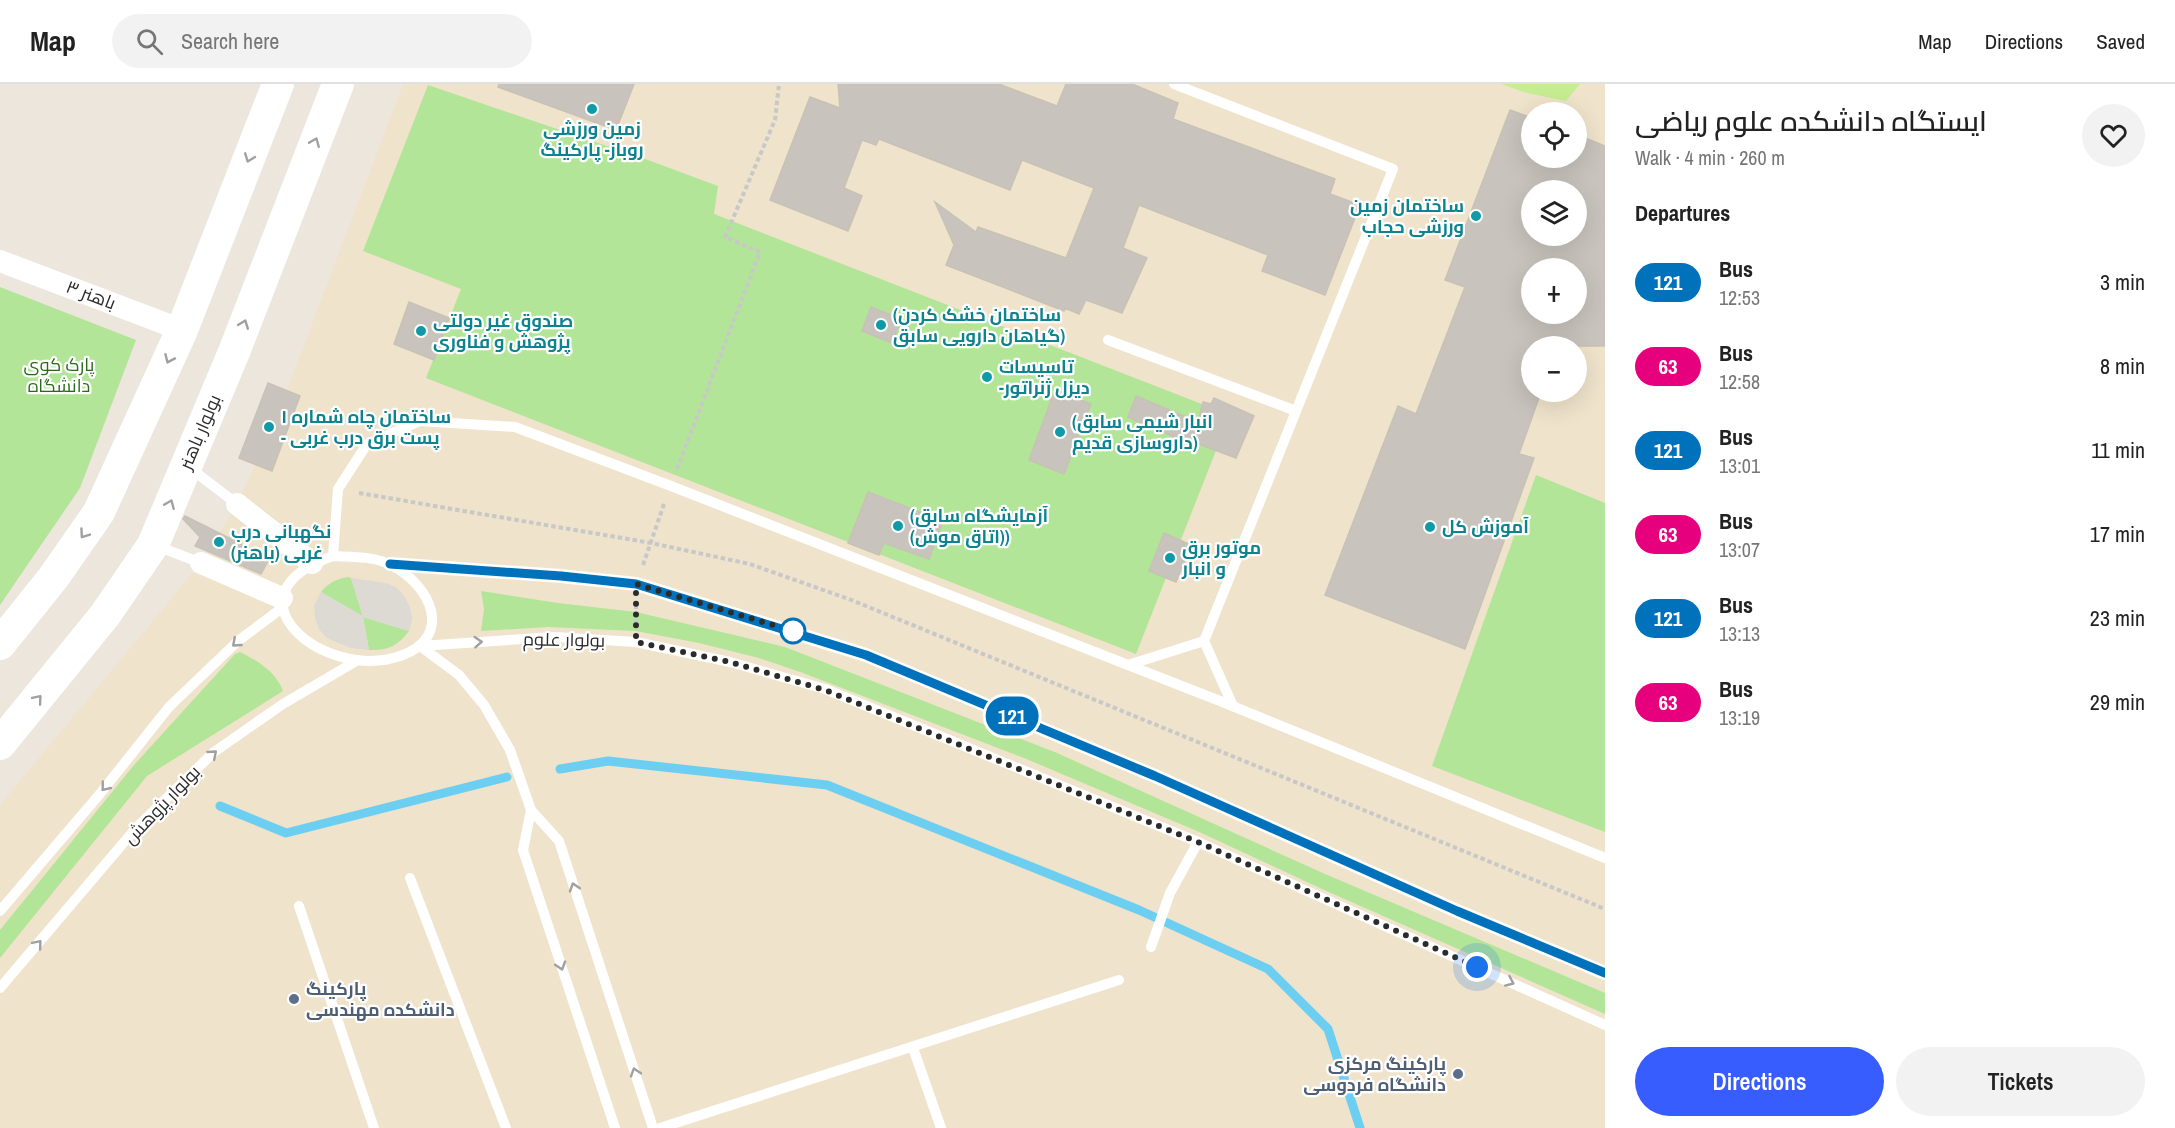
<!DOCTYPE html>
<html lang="en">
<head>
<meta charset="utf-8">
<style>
  :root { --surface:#fff; --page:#f2f2f2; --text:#222; --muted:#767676; --line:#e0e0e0; --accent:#375dff }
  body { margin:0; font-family:"Archivo Narrow",Cairo,sans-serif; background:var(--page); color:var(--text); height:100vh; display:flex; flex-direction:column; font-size:22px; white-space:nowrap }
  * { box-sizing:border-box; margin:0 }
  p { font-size:20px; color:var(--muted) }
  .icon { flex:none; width:33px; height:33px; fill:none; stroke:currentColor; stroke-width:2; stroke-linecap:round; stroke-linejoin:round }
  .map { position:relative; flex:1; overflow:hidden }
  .details { display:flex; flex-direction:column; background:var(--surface); width:570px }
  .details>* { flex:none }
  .badge { padding:0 12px; border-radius:20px; font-size:21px; line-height:39px }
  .tools { position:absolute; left:1521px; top:18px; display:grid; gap:12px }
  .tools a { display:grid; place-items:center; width:66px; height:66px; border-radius:50%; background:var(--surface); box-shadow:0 6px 24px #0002; font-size:30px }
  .you { position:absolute; width:30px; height:30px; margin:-15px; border:4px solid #fff; border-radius:50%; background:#1a73e8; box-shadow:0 0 0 9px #1a73e833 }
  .map>.badge { position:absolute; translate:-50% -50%; box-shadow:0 0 0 3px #fff }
  h2 { padding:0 30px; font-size:22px; line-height:54px }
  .round { display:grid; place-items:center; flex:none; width:63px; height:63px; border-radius:32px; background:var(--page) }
  .summary { display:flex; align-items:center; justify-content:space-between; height:102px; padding:0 30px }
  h1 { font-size:28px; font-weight:600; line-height:45px }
  .cta { display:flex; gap:12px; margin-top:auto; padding:12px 30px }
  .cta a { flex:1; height:69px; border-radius:36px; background:var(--accent); color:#fff; font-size:24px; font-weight:600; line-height:69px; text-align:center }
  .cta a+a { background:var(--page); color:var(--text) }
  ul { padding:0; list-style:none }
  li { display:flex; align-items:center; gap:18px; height:84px; padding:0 30px }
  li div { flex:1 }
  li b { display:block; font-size:22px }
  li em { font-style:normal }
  li .badge { min-width:66px; font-weight:700; text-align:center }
  header { display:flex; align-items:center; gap:36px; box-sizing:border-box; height:84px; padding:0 30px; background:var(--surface); border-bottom:2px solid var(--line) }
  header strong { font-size:28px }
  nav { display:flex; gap:33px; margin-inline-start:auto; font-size:21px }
  .search { width:420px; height:54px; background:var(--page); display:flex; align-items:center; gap:15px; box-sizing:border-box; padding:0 21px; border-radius:33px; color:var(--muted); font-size:22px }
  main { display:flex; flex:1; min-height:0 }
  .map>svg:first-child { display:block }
  .education { fill:#efe3cb; fill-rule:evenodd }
  .green { fill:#b2e597 }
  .pitch { fill:#c7ed92 }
  .plaza { fill:#ddd9d3 }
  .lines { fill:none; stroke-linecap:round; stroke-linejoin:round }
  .stream { stroke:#6ccff2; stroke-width:9 }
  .building { fill:#c8c3bc; stroke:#c8c2b6; stroke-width:1.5; fill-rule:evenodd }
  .path { stroke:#c8c8c8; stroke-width:4; stroke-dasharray:4.5 3; stroke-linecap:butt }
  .lane { stroke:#fff; stroke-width:10 }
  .street { stroke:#fff; stroke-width:22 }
  .secondary { stroke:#fff; stroke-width:32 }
  .oneway { stroke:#a0a0a0 }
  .line-casing { stroke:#fff; stroke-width:14 }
  .line { stroke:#0072bc; stroke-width:9 }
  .walk { stroke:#2b2b2b; stroke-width:6; stroke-dasharray:0 10.8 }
  .culture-dot { fill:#0f9aa8; stroke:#fff; stroke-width:2 }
  .stop-dot { fill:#fff; stroke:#0072bc; stroke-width:3 }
  .service-dot { fill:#5c6f8a; stroke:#fff; stroke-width:2 }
  .labels { text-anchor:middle; stroke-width:4.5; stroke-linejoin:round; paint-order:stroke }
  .culture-label { font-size:18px; font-weight:bold; fill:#0d838f; stroke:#fff; text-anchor:start }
  .street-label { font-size:18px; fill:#2b2b2b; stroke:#fff }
  .park-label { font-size:18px; fill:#296a18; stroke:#fff }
  .service-label { font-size:18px; font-weight:bold; fill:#4e5e75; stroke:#fff; text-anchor:start }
</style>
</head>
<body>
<header>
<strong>Map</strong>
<div class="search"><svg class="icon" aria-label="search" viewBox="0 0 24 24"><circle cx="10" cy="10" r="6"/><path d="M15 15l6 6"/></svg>Search here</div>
<nav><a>Map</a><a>Directions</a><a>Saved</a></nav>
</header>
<main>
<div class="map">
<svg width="1605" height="1044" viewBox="0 0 1605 1044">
  <rect width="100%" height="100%" fill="#ede6dc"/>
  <path class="education" d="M403,0H1605V1044H0V721L201,479L237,420L273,343ZM1532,28H1576V74H1532ZM1532,106H1576V152H1532ZM1532,184H1576V230H1532ZM1532,262H1576V308H1532Z"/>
  <g class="green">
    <polygon points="428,1 648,76 718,102 714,130 1230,331 1136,570 426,294 461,205 363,167"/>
    <polygon points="0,203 136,256 80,404 0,521"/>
    <polygon points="1536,391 1605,419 1605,748 1432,682"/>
    <path d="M348,493L351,494L363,533L409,547C398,562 387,567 369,566L363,533L321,508C329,498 337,495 348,493Z"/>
    <polygon points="481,507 558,519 636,528 785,563 1057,669 1325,790 1605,909 1605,930 1322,805 1197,747 1024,674 803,589 759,574 699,559 636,547 548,543 481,547 484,525"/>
    <path d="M240,568C258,577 276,588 283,607L147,692L0,874V846L134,681L235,570Z"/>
  </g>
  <polygon class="pitch" points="1501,0 1580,0 1566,17 1527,9"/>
  <polygon class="plaza" points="351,494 386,499 397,504 405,513 410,524 412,535 409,547 363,533 369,566 350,564 327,554 319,545 315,534 314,522 321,508 363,532"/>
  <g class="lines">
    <g class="stream">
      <polyline points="560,685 608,677 827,701 1139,826 1268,885 1328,945 1360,1044"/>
      <polyline points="220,722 286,749 507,693"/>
    </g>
  </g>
  <g class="building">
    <polygon points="499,0 634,0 616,46 498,3"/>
    <polygon points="838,0 999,0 1057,22 1066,0 1132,0 1178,19 1173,35 1335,95 1330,110 1360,121 1325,211 1262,187 1268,171 1139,121 1123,164 1147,174 1122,229 1086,216 1079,230 1065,224 1064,227 946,181 954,161 935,118 976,148 978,143 1066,174 1094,104 1022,76 1010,106 879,55 876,61 862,56 844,104 862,112 848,147 770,116 810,13 840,24"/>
    <path d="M1510,26L1532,34V74H1576V50L1605,62V262H1532V308H1541L1519,370L1534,374L1465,565L1325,511L1398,322L1416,330L1465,203L1445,196ZM1532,106H1576V152H1532ZM1532,184H1576V230H1532Z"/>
    <polygon points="409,218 449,234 434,276 394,260"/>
    <polygon points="871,223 901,235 892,259 862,247"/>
    <polygon points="268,299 300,312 272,387 239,374"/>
    <polygon points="1055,306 1091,320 1064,390 1029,376"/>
    <polygon points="1136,312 1198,338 1203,318 1211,320 1214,314 1254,332 1236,374 1196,359 1195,362 1128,333"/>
    <polygon points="868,408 943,437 929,475 884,459 879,471 848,459"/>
    <polygon points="185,432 229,454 238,454 241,460 269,475 261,490 195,462 200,453 183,435"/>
    <polygon points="1164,449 1191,461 1176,498 1149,487"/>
  </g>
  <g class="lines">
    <g class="path">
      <polyline points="677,385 760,168 725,153 775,36 779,0"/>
      <polyline points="359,409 651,459 750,480 849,515 1605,825"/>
      <polyline points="643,481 664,420"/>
      <polyline points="636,540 636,521"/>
    </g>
    <g class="lane">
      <polyline points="1174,0 1393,85 1204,557 1233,622"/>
      <polyline points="1108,256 1296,327"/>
      <polyline points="190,384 237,420"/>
      <polyline points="157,462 201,479"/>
      <polyline points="333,472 338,405 367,360 420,337 515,343 671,402 1220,617 1605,774"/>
      <path d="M333,472C352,473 374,472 391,481C431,501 455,553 400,572C324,598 219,511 333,472Z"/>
      <polyline points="390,480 561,492 636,500 751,534 865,571 1155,692 1457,827 1605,889"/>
      <polyline points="420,562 554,553 636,558 730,578 825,605 1198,758 1605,941"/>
      <polyline points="420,562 459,591 484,621 510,666 531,726 559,757 653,1044"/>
      <polyline points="1128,581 1204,557"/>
      <polyline points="531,726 523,766 615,1044"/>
      <polyline points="410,794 506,1044"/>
      <polyline points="299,822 374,1044"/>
      <polyline points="0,827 99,711 169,623 238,557 282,524"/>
      <polyline points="1151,863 1170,809 1198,758"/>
      <polyline points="0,904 137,743 214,668 283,620 358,576"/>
      <polyline points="913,964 941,1044"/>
      <polyline points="660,1044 1119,896"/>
    </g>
    <g class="street">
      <polyline points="0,177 182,246"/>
      <polyline points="237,420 312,479"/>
      <polyline points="201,479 282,514"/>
    </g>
    <g class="secondary">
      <polyline points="0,560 53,494 99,428 182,246 278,0"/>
      <polyline points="0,660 105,531 153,461 234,268 338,0"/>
    </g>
  </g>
  <defs><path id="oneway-chevron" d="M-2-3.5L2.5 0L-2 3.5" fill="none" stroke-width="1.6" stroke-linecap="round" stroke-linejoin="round" transform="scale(1.5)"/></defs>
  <g class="oneway">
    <use href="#oneway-chevron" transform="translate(315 58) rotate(-68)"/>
    <use href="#oneway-chevron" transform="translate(249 74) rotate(111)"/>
    <use href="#oneway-chevron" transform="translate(244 240) rotate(-69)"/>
    <use href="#oneway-chevron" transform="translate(169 275) rotate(114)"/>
    <use href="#oneway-chevron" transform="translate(170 420) rotate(-67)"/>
    <use href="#oneway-chevron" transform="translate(84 450) rotate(125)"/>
    <use href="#oneway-chevron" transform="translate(478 558) rotate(-4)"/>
    <use href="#oneway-chevron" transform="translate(236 559) rotate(139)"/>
    <use href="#oneway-chevron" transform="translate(38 615) rotate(-50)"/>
    <use href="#oneway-chevron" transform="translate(213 670) rotate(-41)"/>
    <use href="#oneway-chevron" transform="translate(105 703) rotate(129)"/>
    <use href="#oneway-chevron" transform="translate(574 803) rotate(-108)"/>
    <use href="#oneway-chevron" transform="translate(38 860) rotate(-50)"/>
    <use href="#oneway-chevron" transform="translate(561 882) rotate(72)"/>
    <use href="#oneway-chevron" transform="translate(1510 898) rotate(24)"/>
    <use href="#oneway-chevron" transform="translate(635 988) rotate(-108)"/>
  </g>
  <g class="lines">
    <defs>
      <polyline id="line" points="390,480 561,492 636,500 866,571 1155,692 1457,827 1605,889"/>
    </defs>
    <use href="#line" class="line-casing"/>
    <use href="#line" class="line"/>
    <polyline class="walk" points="793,547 636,500 636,558 730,578 825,606 1198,758 1477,883"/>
  </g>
  <g class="culture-dot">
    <circle cx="592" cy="25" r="6"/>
    <circle cx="1476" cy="132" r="6"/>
    <circle cx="881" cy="241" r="6"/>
    <circle cx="421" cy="247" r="6"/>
    <circle cx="987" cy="293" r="6"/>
    <circle cx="269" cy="343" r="6"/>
    <circle cx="1060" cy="348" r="6"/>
    <circle cx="898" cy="442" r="6"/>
    <circle cx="1430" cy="443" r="6"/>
    <circle cx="219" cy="458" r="6"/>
    <circle cx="1170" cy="474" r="6"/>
  </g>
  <circle class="stop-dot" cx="793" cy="547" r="12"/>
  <g class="service-dot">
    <circle cx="294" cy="915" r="6"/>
    <circle cx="1458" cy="990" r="6"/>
  </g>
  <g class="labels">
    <g class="culture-label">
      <text x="592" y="51" text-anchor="middle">زمین ورزشی<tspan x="592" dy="21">روباز- پارکینگ</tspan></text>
      <text x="1464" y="128" text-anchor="end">ساختمان زمین<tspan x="1464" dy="21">ورزشی حجاب</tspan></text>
      <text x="893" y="237">(ساختمان خشک کردن<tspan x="893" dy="21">گیاهان دارویی سابق)</tspan></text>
      <text x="433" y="243">صندوق غیر دولتی<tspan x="433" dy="21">پژوهش و فناوری</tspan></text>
      <text x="999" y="289">تاسیسات<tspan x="999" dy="21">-دیزل ژنراتور</tspan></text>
      <text x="281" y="339">ساختمان چاه شماره ۱<tspan x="281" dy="21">- پست برق درب غربی</tspan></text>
      <text x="1072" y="344">(انبار شیمی سابق<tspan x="1072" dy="21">داروسازی قدیم)</tspan></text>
      <text x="910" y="438">(آزمایشگاه سابق<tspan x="910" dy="21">(اتاق موش))</tspan></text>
      <text x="1442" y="449">آموزش کل</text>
      <text x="231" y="454">نگهبانی درب<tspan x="231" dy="21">غربی (باهنر)</tspan></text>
      <text x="1182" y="470">موتور برق<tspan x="1182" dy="21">و انبار</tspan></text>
    </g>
    <g class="street-label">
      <text transform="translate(91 211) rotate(21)" y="6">باهنر ۳</text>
      <text transform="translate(200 348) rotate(-67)" y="6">بولوار باهنر</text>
      <text transform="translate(564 556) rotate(1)" y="6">بولوار علوم</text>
      <text transform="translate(162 721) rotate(-46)" y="6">بولوار پژوهش</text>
    </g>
    <g class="park-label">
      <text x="59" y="287">پارک کوی<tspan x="59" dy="21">دانشگاه</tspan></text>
    </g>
    <g class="service-label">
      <text x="306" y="911">پارکینگ<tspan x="306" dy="21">دانشکده مهندسی</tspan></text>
      <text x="1446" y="986" text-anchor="end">پارکینگ مرکزی<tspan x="1446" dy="21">دانشگاه فردوسی</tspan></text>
    </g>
  </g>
</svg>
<div class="tools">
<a><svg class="icon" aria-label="locate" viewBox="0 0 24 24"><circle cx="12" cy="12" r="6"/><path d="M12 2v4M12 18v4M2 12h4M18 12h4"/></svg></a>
<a><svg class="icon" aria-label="layers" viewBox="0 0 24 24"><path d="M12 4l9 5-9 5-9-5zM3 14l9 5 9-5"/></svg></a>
<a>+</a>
<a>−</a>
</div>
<div class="you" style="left:1477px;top:883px"></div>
<b class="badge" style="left:1012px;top:632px;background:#0072bc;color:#fff">121</b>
</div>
<section class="details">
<div class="summary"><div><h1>ایستگاه دانشکده علوم ریاضی</h1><p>Walk · 4 min · 260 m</p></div><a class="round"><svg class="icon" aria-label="heart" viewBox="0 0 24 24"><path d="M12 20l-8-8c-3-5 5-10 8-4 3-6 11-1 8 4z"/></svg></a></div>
<h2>Departures</h2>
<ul>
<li><span class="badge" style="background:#0072bc;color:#fff">121</span><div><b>Bus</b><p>12:53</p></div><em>3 min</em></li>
<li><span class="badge" style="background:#e6007e;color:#fff">63</span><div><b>Bus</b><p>12:58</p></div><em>8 min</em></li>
<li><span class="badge" style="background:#0072bc;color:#fff">121</span><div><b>Bus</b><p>13:01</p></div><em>11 min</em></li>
<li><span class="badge" style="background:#e6007e;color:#fff">63</span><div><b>Bus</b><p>13:07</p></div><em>17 min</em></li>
<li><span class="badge" style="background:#0072bc;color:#fff">121</span><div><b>Bus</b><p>13:13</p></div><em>23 min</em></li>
<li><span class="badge" style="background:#e6007e;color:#fff">63</span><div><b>Bus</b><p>13:19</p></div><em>29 min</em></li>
</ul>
<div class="cta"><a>Directions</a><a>Tickets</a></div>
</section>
</main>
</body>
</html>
